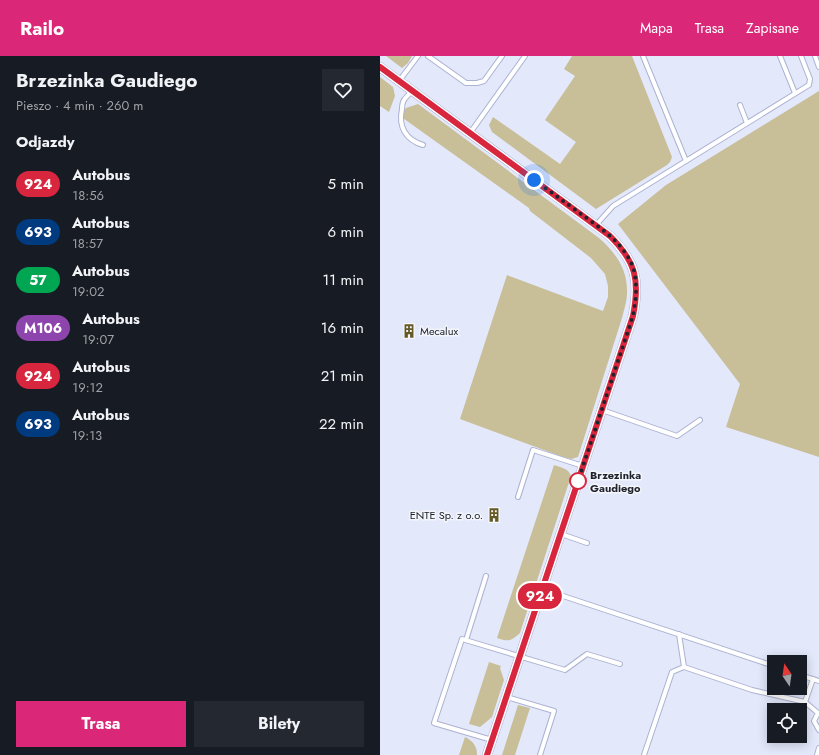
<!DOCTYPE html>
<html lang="pl">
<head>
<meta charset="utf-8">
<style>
  :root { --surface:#171b24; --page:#242831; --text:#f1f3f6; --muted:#9ea1a6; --accent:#db2777 }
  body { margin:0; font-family:Jost,sans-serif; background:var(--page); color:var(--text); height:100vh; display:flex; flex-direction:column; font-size:15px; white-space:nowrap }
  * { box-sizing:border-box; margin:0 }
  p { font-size:13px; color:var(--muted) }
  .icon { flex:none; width:22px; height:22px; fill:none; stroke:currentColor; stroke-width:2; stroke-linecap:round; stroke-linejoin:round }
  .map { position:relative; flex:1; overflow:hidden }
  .sheet { display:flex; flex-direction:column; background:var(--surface); width:380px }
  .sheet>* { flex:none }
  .badge { padding:0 8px; border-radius:13px; font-size:14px; line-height:26px }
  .needle { width:26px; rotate:347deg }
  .controls { position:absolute; left:387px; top:599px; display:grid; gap:8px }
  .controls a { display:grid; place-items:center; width:40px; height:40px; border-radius:0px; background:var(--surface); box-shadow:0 2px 10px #0003; font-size:20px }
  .you { position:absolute; width:20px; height:20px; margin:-10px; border:3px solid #fff; border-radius:50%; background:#1a73e8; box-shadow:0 0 0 6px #1a73e833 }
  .map>.badge { position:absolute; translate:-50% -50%; box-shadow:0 0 0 2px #fff }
  h2 { padding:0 16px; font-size:15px; line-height:36px }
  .round { display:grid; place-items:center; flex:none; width:42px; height:42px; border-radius:0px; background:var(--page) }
  .summary { display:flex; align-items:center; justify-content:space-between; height:68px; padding:0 16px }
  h1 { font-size:19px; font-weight:700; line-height:30px }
  .action { display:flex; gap:8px; margin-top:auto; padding:8px 16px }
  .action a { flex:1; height:46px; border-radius:0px; background:var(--accent); color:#fff; font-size:16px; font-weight:700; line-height:46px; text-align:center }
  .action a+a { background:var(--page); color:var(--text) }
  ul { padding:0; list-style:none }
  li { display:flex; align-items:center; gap:12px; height:48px; padding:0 16px }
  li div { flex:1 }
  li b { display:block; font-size:15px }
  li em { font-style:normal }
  li .badge { min-width:44px; font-weight:700; text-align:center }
  header { display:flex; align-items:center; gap:24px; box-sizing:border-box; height:56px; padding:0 20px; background:var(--accent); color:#fff }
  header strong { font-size:19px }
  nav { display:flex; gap:22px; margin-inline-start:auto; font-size:14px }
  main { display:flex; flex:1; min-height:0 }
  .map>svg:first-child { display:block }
  .green { fill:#c8be98 }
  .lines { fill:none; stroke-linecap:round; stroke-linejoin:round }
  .lane-casing { stroke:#acb2d1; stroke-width:6 }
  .street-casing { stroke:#acb2d1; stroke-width:10 }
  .lane { stroke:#fff; stroke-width:4 }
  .street { stroke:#fff; stroke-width:8 }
  .line-casing { stroke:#fff; stroke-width:9 }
  .line { stroke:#d7263d; stroke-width:6 }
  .walk { stroke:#20232e; stroke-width:4; stroke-dasharray:0 7.2 }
  .stop-dot { fill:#fff; stroke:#d7263d; stroke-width:2 }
  .labels { text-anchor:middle; stroke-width:3; stroke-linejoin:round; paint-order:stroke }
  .poi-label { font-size:11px; fill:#20232e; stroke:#f4f6fc; text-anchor:start }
  .stop-label { font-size:11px; font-weight:bold; fill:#20232e; stroke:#f4f6fc; text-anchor:start }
</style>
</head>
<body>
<header>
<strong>Railo</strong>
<nav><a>Mapa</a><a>Trasa</a><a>Zapisane</a></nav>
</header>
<main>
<section class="sheet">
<div class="summary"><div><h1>Brzezinka Gaudiego</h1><p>Pieszo · 4 min · 260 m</p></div><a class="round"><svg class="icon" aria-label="heart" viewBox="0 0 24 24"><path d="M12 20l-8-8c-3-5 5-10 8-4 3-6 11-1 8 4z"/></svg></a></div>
<h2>Odjazdy</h2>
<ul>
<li><span class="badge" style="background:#d7263d;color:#fff">924</span><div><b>Autobus</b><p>18:56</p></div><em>5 min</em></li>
<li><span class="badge" style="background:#003b80;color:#fff">693</span><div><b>Autobus</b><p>18:57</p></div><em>6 min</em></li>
<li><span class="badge" style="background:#00a651;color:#fff">57</span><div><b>Autobus</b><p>19:02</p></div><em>11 min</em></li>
<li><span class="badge" style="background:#8e44ad;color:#fff">M106</span><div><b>Autobus</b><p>19:07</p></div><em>16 min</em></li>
<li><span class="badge" style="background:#d7263d;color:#fff">924</span><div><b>Autobus</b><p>19:12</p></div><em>21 min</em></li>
<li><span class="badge" style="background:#003b80;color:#fff">693</span><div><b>Autobus</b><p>19:13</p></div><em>22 min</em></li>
</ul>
<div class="action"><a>Trasa</a><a>Bilety</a></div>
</section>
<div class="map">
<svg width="439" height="699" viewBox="0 0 439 699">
  <rect width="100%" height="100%" fill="#e3e8fb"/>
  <g class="green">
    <polygon points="6,0 32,0 28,7 22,12"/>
    <polygon points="192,0 252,0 292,101 290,106 287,109 216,153 112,76 109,69 113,61 180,108 196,86 165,64 195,20 184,13"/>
    <polygon points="0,21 13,31 15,40 9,56 0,50"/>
    <polygon points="439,35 439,401 346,371 360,328 238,168 286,129"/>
    <path d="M38,48L219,182C236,197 248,214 247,237C247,245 244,254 242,262L198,401L191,403L183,401L80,363L127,219L223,255L228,241V230L225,218L211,202L150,155L149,152L20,60L26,52Z"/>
    <path d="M174,409C182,412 188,412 191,420L140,577C131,585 129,586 117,582Z"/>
    <polygon points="109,606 121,610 120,612 124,624 112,661 100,671 89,668"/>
    <polygon points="138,649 150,652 135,699 122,699"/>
    <path d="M85,681C93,685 97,690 97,699H79Z"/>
  </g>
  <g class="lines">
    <defs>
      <g id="lane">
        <polyline points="48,0 86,27 97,27 104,25 122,0"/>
        <polyline points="263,0 306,105"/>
        <polyline points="400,0 415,37"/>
        <polyline points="435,0 439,11"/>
        <polyline points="19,25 38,0"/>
        <path d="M32,35C29,38 26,41 24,44C22,47 22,51 22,53C18,71 26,84 43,89"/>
        <polyline points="360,49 367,67"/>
        <polyline points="90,77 145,0"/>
        <polyline points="216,169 233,150 429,29 430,23 421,0"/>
        <polyline points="222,354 297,380 320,364"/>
        <polyline points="138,441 153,394 203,410"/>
        <polyline points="181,478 207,487"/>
        <polyline points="162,533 394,610"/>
        <polyline points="299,578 304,611 372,634 425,646 433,623"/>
        <polyline points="86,584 106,520"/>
        <polyline points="420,619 439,625"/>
        <polyline points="127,641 174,655 160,699"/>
        <polyline points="425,646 438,657 434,665 439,674"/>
        <polyline points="112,684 54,667 82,583 185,614 207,598 240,608"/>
        <polyline points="264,699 292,616 304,611"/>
        <polyline points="437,699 439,692"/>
      </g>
      <path id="street" d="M0,11L230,180C256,206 260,224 253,260L107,699"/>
    </defs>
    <use href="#lane" class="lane-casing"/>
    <use href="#street" class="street-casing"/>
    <use href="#lane" class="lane"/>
    <use href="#street" class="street"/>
  </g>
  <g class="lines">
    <defs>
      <path id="line" d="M0,11L230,180C256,206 260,224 253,260L107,699"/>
    </defs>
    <use href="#line" class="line-casing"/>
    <use href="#line" class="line"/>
    <path class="walk" d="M154,124C168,134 182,144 197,155C217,170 243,185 253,211C258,227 256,244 253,260L198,425"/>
  </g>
  <defs>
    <symbol id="building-bare" viewBox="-9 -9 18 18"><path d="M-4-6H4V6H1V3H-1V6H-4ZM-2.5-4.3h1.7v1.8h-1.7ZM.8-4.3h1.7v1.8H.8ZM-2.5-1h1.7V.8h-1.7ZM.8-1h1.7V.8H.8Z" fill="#655925" stroke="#f4f6fc" stroke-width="2.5" paint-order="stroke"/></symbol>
  </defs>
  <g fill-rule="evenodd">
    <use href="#building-bare" x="19" y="265" width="20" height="20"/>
    <use href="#building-bare" x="104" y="449" width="20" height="20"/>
  </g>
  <circle class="stop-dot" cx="198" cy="425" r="8"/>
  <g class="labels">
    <g class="poi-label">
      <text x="40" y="279">Mecalux</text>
      <text x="103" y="463" text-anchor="end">ENTE Sp. z o.o.</text>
    </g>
    <g class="stop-label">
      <text x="210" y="423">Brzezinka<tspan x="210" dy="13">Gaudiego</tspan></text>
    </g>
  </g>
</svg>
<div class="controls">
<a><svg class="needle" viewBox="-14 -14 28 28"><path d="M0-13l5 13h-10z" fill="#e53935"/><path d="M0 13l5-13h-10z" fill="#9ea1a6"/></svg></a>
<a><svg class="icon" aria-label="locate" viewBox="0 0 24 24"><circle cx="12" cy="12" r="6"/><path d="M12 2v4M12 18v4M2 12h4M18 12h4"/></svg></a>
</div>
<div class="you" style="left:154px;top:124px"></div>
<b class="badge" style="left:160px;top:540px;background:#d7263d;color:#fff">924</b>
</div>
</main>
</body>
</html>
